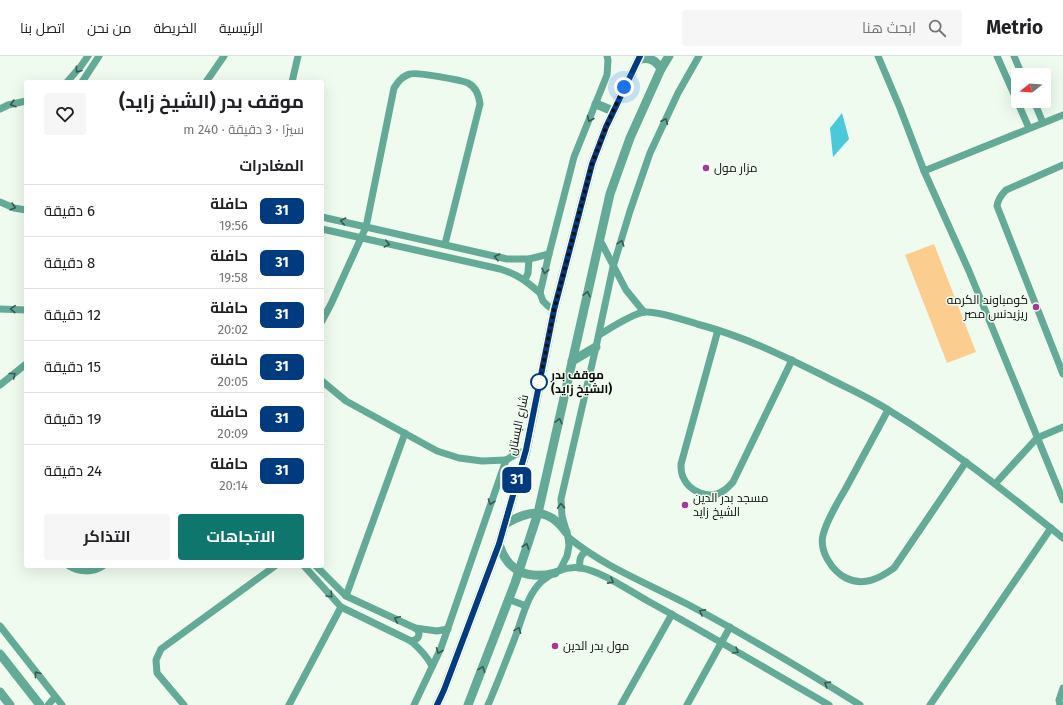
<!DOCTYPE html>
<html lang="ar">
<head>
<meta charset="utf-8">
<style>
  :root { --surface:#fff; --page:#f6f6f6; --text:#202124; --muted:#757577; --line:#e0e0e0; --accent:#0f766e }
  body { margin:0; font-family:"Fira Sans",Cairo,sans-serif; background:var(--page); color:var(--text); direction:rtl; height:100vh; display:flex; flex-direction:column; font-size:15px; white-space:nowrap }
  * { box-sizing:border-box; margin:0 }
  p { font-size:13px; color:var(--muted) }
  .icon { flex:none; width:22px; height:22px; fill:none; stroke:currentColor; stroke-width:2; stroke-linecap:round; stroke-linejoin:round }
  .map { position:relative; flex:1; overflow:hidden; direction:ltr }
  .drawer { position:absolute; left:24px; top:24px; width:300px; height:488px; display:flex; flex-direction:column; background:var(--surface); border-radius:4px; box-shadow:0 4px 16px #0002; direction:rtl }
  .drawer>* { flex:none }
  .badge { padding:0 8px; border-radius:6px; font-size:14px; line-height:26px }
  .needle { width:26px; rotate:253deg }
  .fabs { position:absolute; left:1011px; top:12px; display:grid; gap:8px }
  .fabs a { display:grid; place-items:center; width:40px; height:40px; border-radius:4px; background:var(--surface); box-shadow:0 4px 16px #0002; font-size:20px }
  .you { position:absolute; width:20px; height:20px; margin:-10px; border:3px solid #fff; border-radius:50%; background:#1a73e8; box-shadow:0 0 0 6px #1a73e833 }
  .map>.badge { position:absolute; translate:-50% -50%; box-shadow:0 0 0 2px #fff }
  h2 { padding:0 20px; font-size:15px; line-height:36px }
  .round { display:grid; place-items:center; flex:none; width:42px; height:42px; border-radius:4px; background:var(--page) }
  .summary { display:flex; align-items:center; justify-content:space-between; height:68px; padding:0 20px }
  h1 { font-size:19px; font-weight:700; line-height:30px }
  .primary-button { display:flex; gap:8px; margin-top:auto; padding:8px 20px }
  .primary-button a { flex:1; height:46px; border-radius:4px; background:var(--accent); color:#fff; font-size:16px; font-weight:700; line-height:46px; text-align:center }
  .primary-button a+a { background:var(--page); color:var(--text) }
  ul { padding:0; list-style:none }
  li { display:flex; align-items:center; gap:12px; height:52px; padding:0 20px; border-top:1px solid var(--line) }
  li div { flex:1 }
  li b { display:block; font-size:15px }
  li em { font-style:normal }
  li .badge { min-width:44px; font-weight:700; text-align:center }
  header { display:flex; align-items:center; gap:24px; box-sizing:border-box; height:56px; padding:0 20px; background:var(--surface); border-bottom:1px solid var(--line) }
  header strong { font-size:19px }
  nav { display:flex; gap:22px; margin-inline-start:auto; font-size:14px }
  .search { width:280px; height:36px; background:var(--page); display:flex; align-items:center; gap:10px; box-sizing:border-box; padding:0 14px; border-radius:4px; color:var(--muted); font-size:15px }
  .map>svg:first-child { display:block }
  .green { fill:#fbce90 }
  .water { fill:#4ac9db }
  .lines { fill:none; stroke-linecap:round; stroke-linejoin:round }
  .minor { stroke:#63aa97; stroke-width:7 }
  .tertiary { stroke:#63aa97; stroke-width:9 }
  .oneway { stroke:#365b50 }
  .line-casing { stroke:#fff; stroke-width:9 }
  .line { stroke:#003b80; stroke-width:6 }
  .walk { stroke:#090c09; stroke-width:4; stroke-dasharray:0 7.2 }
  .poi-dot { fill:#a53795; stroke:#f0fbef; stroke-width:1.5 }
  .stop-dot { fill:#fff; stroke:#003b80; stroke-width:2 }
  .labels { text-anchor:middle; stroke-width:3; stroke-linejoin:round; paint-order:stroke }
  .poi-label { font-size:12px; fill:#090c09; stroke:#f0fbef; text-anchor:start }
  .stop-label { font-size:12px; font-weight:bold; fill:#090c09; stroke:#f0fbef; text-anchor:start }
  .street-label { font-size:12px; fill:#090c09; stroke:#f0fbef }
</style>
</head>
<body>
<header>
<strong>Metrio</strong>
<div class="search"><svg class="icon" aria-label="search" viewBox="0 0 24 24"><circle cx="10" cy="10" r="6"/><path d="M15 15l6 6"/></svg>ابحث هنا</div>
<nav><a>الرئيسية</a><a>الخريطة</a><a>من نحن</a><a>اتصل بنا</a></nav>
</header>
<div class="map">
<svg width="1063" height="649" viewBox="0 0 1063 649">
  <rect width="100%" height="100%" fill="#f0fbef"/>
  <polygon class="green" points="934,188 976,296 947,307 905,199"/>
  <polygon class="water" points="842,57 849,83 833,101 830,72"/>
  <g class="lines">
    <g class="minor">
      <polyline points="878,0 900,52 924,115 969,215 1063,444"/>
      <polyline points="997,0 1029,72"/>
      <polyline points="1014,0 1022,19"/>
      <polyline points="67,26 81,10 88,0"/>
      <polyline points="82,26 99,0"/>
      <polyline points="206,26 224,0"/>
      <polyline points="292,26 298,0"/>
      <polyline points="1034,45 1043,67"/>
      <polyline points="0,53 8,49 26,45"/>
      <path d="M1063,109L1006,134C1001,139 998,143 997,150L1063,318"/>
      <polyline points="924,115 1063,59"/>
      <polyline points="0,146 14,152 26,154"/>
      <polyline points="322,161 507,203 529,203 549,198"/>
      <path d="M322,173L500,213C519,219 526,225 540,237"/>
      <polyline points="600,184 626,234 644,256"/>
      <polyline points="525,224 528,217 529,203"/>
      <polyline points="0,253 26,254"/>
      <polyline points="554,254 548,250 543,245 540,237 549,198 574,101 607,19 608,4 607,0"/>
      <path d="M322,265L331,248L366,171L394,32C398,26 402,20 410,18C417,16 461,24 468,27C476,31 479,40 480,48L445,188"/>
      <path d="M718,274L681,408C681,412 681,417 683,421C689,436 710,444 723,435C727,433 730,429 733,426L792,304"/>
      <path d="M599,279C609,273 633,257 645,256C658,255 684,264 697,268C743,280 784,300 826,321C847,332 870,342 890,355C951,392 1007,437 1063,482"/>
      <polyline points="322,325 346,345 437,395 459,402 482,405 506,404"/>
      <polyline points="0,329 26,308"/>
      <path d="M888,354C874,380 860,406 846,432C838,446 827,463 823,479C819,495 832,515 846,522C864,531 880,522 894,512L966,406"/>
      <polyline points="995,428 1037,382 1063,371"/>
      <path d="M568,481C604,511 649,528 689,549C747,580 804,614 860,649"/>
      <path d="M69,510C79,516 93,517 103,510"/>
      <path d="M304,510L341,551L411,585C420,593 427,600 432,610"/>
      <polyline points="316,510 346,540 415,572 437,575 448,573"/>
      <path d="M580,512C579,504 580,500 586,495"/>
      <polyline points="560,514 567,500 569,490 568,481 562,460 561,443 596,291 613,211 630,155 650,97 678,37 699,0"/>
      <polyline points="346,540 405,377"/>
      <polyline points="508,543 526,550"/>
      <polyline points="0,570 62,649"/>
      <path d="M411,585C419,584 422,577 415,572"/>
      <polyline points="48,649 55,641"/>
      <polyline points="184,649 157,617 156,604 161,593 275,510"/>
      <polyline points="289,649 341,551"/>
      <polyline points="414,649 441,592 506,404 518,397 526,395"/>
      <path d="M488,649C498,626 507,602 516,579C523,560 527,539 542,525C553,516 567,510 581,512C601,515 628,534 646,544C708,578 768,614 829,649"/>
      <polyline points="621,649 672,558"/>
      <polyline points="687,649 730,571"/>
      <polyline points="930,649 1051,472"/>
      <polyline points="1060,649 1059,644 1063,632"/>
    </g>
    <g class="tertiary">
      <path d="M638,4C648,0 656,4 661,13"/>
      <polyline points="596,48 613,55"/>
      <polyline points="572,305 596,291"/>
      <path d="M505,468C529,454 548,451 566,476"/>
      <path d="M499,488C507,515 527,524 555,517"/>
      <polyline points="0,598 40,649"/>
      <polyline points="0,636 10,649"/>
      <polyline points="437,649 444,634 499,488 526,395 554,254 592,108 606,71 640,0"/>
      <polyline points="468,649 515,527 538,457 610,138 630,82 661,13 669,0"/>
    </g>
  </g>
  <defs><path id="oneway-chevron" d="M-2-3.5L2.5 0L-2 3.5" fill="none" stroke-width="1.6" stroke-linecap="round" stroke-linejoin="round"/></defs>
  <g class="oneway">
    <use href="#oneway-chevron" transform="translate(78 14) rotate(127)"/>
    <use href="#oneway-chevron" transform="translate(13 48) rotate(163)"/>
    <use href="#oneway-chevron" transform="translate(590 63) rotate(113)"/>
    <use href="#oneway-chevron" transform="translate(665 65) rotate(-65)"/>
    <use href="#oneway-chevron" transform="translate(13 151) rotate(16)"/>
    <use href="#oneway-chevron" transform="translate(343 165) rotate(-167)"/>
    <use href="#oneway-chevron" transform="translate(621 187) rotate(-72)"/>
    <use href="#oneway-chevron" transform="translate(387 188) rotate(13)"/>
    <use href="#oneway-chevron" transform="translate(497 201) rotate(-166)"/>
    <use href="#oneway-chevron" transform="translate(545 215) rotate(102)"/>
    <use href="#oneway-chevron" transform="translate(587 238) rotate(-77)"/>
    <use href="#oneway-chevron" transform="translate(13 253) rotate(-177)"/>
    <use href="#oneway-chevron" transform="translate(13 319) rotate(-39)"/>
    <use href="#oneway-chevron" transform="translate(559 365) rotate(-77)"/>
    <use href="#oneway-chevron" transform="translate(491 446) rotate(109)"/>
    <use href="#oneway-chevron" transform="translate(561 450) rotate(-92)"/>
    <use href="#oneway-chevron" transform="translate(526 490) rotate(-71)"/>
    <use href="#oneway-chevron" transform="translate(611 525) rotate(29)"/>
    <use href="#oneway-chevron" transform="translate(330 539) rotate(47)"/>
    <use href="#oneway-chevron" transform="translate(702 556) rotate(-152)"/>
    <use href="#oneway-chevron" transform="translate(397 563) rotate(-155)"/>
    <use href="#oneway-chevron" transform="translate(518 574) rotate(-69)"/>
    <use href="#oneway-chevron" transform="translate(439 595) rotate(113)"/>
    <use href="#oneway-chevron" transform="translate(736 595) rotate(30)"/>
    <use href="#oneway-chevron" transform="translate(482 613) rotate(-69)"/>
    <use href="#oneway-chevron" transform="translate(37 618) rotate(-128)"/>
    <use href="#oneway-chevron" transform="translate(827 628) rotate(-148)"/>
  </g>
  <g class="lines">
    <defs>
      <polyline id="line" points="437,649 444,634 499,488 526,394 554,254 592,108 606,71 640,0"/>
    </defs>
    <use href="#line" class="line-casing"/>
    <use href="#line" class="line"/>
    <polyline class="walk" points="539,326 539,329 554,254 592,108 606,71 624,31"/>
  </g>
  <g class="poi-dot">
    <circle cx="706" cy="112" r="4"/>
    <circle cx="1036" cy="251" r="4"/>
    <circle cx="685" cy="449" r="4"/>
    <circle cx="555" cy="590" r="4"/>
  </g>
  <circle class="stop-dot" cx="539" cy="326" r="8"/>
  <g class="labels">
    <g class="poi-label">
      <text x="714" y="116">مزار مول</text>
      <text x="1028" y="248" text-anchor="end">كومباوند الكرمه<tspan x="1028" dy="14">ريزيدنس مصر</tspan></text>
      <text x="693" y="446">مسجد بدر الدين<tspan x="693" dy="14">الشيخ زايد</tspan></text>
      <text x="563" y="594">مول بدر الدين</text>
    </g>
    <g class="stop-label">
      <text x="551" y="323">موقف بدر<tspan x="551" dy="14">(الشيخ زايد)</tspan></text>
    </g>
    <g class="street-label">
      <text transform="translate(518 369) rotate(-78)" y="4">شارع البستان</text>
    </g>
  </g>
</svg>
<div class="fabs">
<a><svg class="needle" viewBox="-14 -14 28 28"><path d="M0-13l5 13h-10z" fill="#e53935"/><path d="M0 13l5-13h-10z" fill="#757577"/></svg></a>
</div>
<div class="you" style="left:624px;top:31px"></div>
<b class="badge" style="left:517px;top:424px;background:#003b80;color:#fff">31</b>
<section class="drawer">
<div class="summary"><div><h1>موقف بدر (الشيخ زايد)</h1><p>سيرًا · 3 دقيقة · 240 m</p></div><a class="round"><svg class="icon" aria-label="heart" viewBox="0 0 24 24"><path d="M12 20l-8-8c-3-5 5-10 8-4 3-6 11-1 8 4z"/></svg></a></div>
<h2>المغادرات</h2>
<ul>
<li><span class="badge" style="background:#003b80;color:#fff">31</span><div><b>حافلة</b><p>19:56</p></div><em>6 دقيقة</em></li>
<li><span class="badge" style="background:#003b80;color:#fff">31</span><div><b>حافلة</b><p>19:58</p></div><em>8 دقيقة</em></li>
<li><span class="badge" style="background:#003b80;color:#fff">31</span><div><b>حافلة</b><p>20:02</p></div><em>12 دقيقة</em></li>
<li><span class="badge" style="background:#003b80;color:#fff">31</span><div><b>حافلة</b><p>20:05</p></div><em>15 دقيقة</em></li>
<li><span class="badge" style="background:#003b80;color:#fff">31</span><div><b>حافلة</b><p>20:09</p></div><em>19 دقيقة</em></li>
<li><span class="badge" style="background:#003b80;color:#fff">31</span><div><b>حافلة</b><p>20:14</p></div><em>24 دقيقة</em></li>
</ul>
<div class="primary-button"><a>الاتجاهات</a><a>التذاكر</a></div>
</section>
</div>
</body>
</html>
